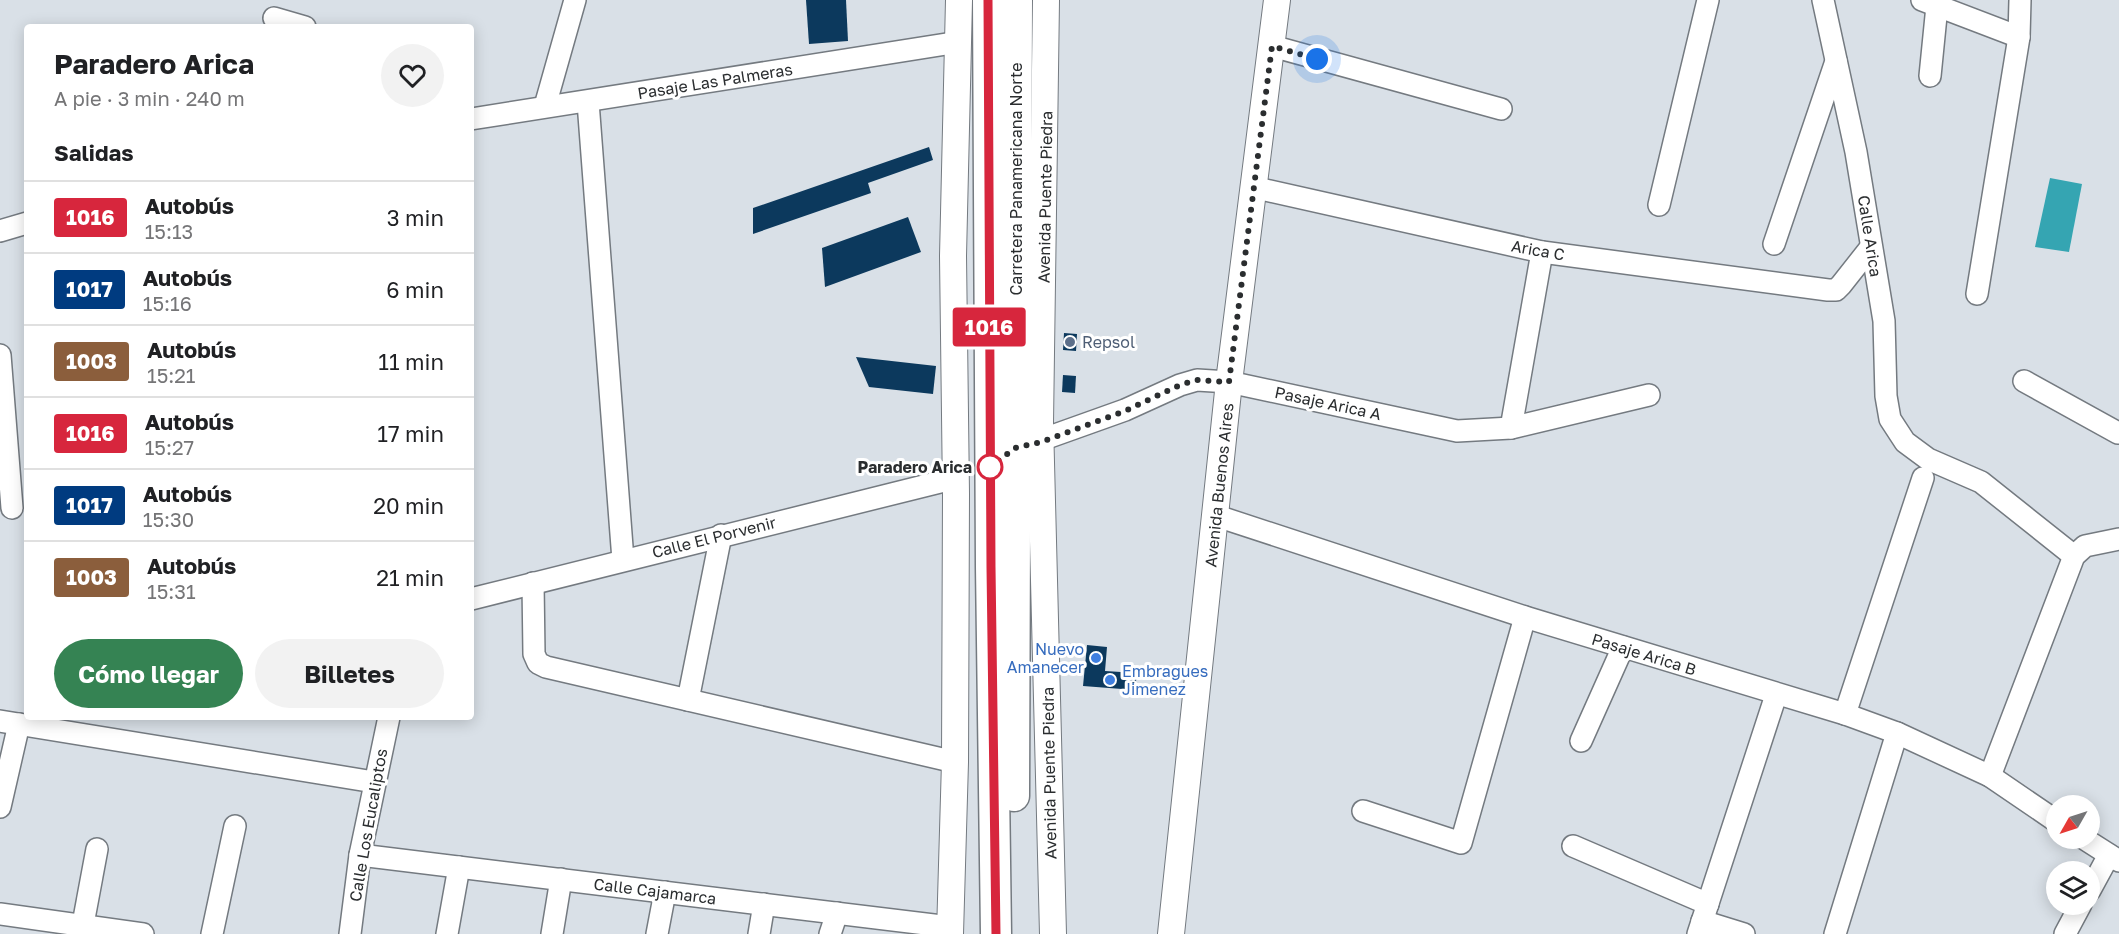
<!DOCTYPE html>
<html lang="es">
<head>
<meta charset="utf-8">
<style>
  :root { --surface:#fff; --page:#f2f2f2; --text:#202124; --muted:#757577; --line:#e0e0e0; --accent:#358353 }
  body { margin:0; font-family:"Golos Text",sans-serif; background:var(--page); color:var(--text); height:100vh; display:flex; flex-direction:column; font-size:22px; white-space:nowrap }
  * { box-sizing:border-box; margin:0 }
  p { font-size:20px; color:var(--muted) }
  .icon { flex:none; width:33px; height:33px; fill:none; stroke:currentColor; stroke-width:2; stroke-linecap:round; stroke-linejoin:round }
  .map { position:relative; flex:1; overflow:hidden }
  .side { position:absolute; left:24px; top:24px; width:450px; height:696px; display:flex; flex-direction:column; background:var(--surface); border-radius:6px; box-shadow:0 3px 15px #0003 }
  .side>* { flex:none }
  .badge { padding:0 12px; border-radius:4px; font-size:21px; line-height:39px }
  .needle { width:39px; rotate:231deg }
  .fabs { position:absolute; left:2046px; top:795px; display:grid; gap:12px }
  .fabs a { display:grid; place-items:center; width:54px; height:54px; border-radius:50%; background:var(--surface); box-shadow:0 3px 15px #0003; font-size:30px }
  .you { position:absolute; width:30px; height:30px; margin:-15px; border:4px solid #fff; border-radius:50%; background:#1a73e8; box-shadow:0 0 0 9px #1a73e833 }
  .map>.badge { position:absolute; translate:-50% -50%; box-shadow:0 0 0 3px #fff }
  h2 { padding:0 30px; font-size:22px; line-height:54px }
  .round { display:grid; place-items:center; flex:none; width:63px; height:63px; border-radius:32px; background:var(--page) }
  .summary { display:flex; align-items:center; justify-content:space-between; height:102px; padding:0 30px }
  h1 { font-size:28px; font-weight:700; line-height:45px }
  .button { display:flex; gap:12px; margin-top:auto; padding:12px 30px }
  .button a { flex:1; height:69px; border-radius:36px; background:var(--accent); color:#fff; font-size:24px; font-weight:700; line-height:69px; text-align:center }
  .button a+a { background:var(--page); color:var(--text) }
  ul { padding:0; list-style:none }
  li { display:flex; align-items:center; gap:18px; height:72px; padding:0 30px; border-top:2px solid var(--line) }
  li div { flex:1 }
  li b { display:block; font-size:22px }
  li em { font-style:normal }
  li .badge { min-width:66px; font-weight:700; text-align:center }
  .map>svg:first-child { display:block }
  .water { fill:#35a5b2 }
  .building { fill:#0c395d }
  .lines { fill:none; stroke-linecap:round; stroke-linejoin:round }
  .minor-casing { stroke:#747a80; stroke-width:24 }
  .major-casing { stroke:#747a80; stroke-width:28 }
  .highway-casing { stroke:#747a80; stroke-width:33 }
  .minor { stroke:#fff; stroke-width:21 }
  .major { stroke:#fff; stroke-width:26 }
  .highway { stroke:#fff; stroke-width:30 }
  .line-casing { stroke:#fff; stroke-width:14 }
  .line { stroke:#d7263d; stroke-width:9 }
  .walk { stroke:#2a2d2f; stroke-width:6; stroke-dasharray:0 10.8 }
  .service-dot { fill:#5c6f8a; stroke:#fff; stroke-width:2 }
  .stop-dot { fill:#fff; stroke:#d7263d; stroke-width:3 }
  .shop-dot { fill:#3f7fe0; stroke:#fff; stroke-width:2 }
  .labels { text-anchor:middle; stroke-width:6; stroke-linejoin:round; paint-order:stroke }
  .street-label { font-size:16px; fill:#2a2d2f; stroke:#fff }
  .service-label { font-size:16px; fill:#4e5e75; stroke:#fff; text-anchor:start }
  .stop-label { font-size:16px; font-weight:bold; fill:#2a2d2f; stroke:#fff; text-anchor:end }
  .shop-label { font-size:16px; fill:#366cbe; stroke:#fff; text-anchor:end }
</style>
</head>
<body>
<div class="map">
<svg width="2119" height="934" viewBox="0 0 2119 934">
  <rect width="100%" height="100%" fill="#d9e0e7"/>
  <polygon class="water" points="2050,178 2082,184 2069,252 2035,247"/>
  <g class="building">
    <polygon points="806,0 846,0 848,41 809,44"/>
    <polygon points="929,147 933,160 868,183 871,193 753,234 753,208"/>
    <polygon points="908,217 921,252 825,287 822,248"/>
    <polygon points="1064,333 1077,334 1076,351 1063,350"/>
    <polygon points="856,357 936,366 933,394 869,387"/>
    <polygon points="1063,375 1076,376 1075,393 1062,392"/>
    <polygon points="1087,645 1107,647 1105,671 1137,673 1135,690 1083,686"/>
  </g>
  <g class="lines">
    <defs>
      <g id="minor">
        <polyline points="1823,0 1856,152 1884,321 1886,396 1890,419 1905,442 1928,459 1981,482 2074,556"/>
        <polyline points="1922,0 2019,37"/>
        <polyline points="274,18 305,27"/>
        <polyline points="1272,46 1501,109"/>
        <polyline points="1930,76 1937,6"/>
        <polyline points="588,102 623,560"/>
        <polyline points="545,106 575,0"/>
        <polyline points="471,119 959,42"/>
        <polyline points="1252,187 1542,252 1828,290 1836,290 1841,285 1871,247"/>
        <polyline points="1659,205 1708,0"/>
        <polyline points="0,231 27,223"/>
        <polyline points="1774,244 1836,61"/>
        <polyline points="1977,294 2019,37 2020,0"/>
        <polyline points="0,355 12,508"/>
        <polyline points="2024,381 2118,433"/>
        <polyline points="1511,428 1542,252"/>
        <polyline points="1027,445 1125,410 1180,385 1197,380 1229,382 1457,431 1511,428 1649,395"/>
        <polyline points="1217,516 1525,617 1845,714 1897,733 1990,776 2056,821"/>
        <polyline points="533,583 534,654 538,663 546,667 955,762"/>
        <polyline points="471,599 956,478"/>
        <polyline points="688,700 721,535"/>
        <polyline points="1845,714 1923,478"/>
        <polyline points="0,721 374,782"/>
        <polyline points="1581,741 1623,647"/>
        <polyline points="1990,776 2074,556 2085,546 2119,539"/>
        <polyline points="0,807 19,724"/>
        <polyline points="1363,811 1461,843 1525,617"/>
        <polyline points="2083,838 2119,861"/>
        <polyline points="1573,846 1708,904"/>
        <polyline points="360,855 950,927"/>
        <polyline points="2090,890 2109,855"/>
        <polyline points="0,914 143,934"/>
        <polyline points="1702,921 1744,934"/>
        <polyline points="83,924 97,849"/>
        <polyline points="212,934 235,826"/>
        <polyline points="350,934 360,855 389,717"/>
        <polyline points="447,934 459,867"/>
        <polyline points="552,934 561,879"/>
        <polyline points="657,934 665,892"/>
        <polyline points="759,934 764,904"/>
        <polyline points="830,934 837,913"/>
        <polyline points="1698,934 1776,695"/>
        <polyline points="1835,934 1897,733"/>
        <polyline points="2065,934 2081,904"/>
      </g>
      <g id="major">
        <polyline points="1046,0 1040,423 1053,934"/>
        <polyline points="950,934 955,762 956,494 953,256 959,0"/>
        <polyline points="1171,934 1229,382 1277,0"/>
      </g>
      <g id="highway">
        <polyline points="988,0 991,567 996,934"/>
        <polyline points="1014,796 1017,0"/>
      </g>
    </defs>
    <use href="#minor" class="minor-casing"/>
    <use href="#major" class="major-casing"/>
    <use href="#highway" class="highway-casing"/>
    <use href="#minor" class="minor"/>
    <use href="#major" class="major"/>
    <use href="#highway" class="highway"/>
  </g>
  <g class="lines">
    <defs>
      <polyline id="line" points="988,0 991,567 996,934"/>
    </defs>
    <use href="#line" class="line-casing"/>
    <use href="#line" class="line"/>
    <polyline class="walk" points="990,467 1015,448 1041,442 1125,411 1180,385 1197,380 1229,382 1272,46 1317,59"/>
  </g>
  <circle class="service-dot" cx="1070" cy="342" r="6"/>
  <circle class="stop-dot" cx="990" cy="467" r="12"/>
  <g class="shop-dot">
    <circle cx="1096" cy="658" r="6"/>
    <circle cx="1110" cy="680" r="6"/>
  </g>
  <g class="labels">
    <g class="street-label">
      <text transform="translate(715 81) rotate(-9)" y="6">Pasaje Las Palmeras</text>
      <text transform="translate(1016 179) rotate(-90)" y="6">Carretera Panamericana Norte</text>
      <text transform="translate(1045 197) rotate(-89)" y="6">Avenida Puente Piedra</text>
      <text transform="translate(1870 236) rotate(81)" y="6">Calle Arica</text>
      <text transform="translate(1538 250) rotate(10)" y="6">Arica C</text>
      <text transform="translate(1328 403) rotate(12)" y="6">Pasaje Arica A</text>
      <text transform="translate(1219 485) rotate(-84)" y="6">Avenida Buenos Aires</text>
      <text transform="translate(714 537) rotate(-14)" y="6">Calle El Porvenir</text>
      <text transform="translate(1644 654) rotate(17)" y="6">Pasaje Arica B</text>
      <text transform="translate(1049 773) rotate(-91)" y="6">Avenida Puente Piedra</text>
      <text transform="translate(368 825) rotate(-80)" y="6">Calle Los Eucaliptos</text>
      <text transform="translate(655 891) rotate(7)" y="6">Calle Cajamarca</text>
    </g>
    <g class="service-label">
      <text x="1082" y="348">Repsol</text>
    </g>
    <g class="stop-label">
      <text x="972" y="473">Paradero Arica</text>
    </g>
    <g class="shop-label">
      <text x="1084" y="655">Nuevo<tspan x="1084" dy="18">Amanecer</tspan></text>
      <text x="1122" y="677" text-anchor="start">Embragues<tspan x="1122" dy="18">Jimenez</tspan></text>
    </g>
  </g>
</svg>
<div class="fabs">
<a><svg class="needle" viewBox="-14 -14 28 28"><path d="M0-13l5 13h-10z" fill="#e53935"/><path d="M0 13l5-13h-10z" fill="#757577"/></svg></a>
<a><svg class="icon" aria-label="layers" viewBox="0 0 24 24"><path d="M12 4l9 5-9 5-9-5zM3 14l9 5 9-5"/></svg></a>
</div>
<div class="you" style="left:1317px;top:59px"></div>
<b class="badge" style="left:989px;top:327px;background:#d7263d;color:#fff">1016</b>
<section class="side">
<div class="summary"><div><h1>Paradero Arica</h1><p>A pie · 3 min · 240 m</p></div><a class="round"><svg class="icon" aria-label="heart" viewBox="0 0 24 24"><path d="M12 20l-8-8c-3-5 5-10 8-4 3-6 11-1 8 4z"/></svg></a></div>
<h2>Salidas</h2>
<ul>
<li><span class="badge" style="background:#d7263d;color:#fff">1016</span><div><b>Autobús</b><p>15:13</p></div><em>3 min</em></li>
<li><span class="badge" style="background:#003b80;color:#fff">1017</span><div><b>Autobús</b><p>15:16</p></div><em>6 min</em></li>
<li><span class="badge" style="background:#8b5e3c;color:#fff">1003</span><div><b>Autobús</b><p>15:21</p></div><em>11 min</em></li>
<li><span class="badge" style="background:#d7263d;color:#fff">1016</span><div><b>Autobús</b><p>15:27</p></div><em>17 min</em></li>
<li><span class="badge" style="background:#003b80;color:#fff">1017</span><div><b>Autobús</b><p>15:30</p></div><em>20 min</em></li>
<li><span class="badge" style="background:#8b5e3c;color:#fff">1003</span><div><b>Autobús</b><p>15:31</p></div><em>21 min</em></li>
</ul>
<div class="button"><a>Cómo llegar</a><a>Billetes</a></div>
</section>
</div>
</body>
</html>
